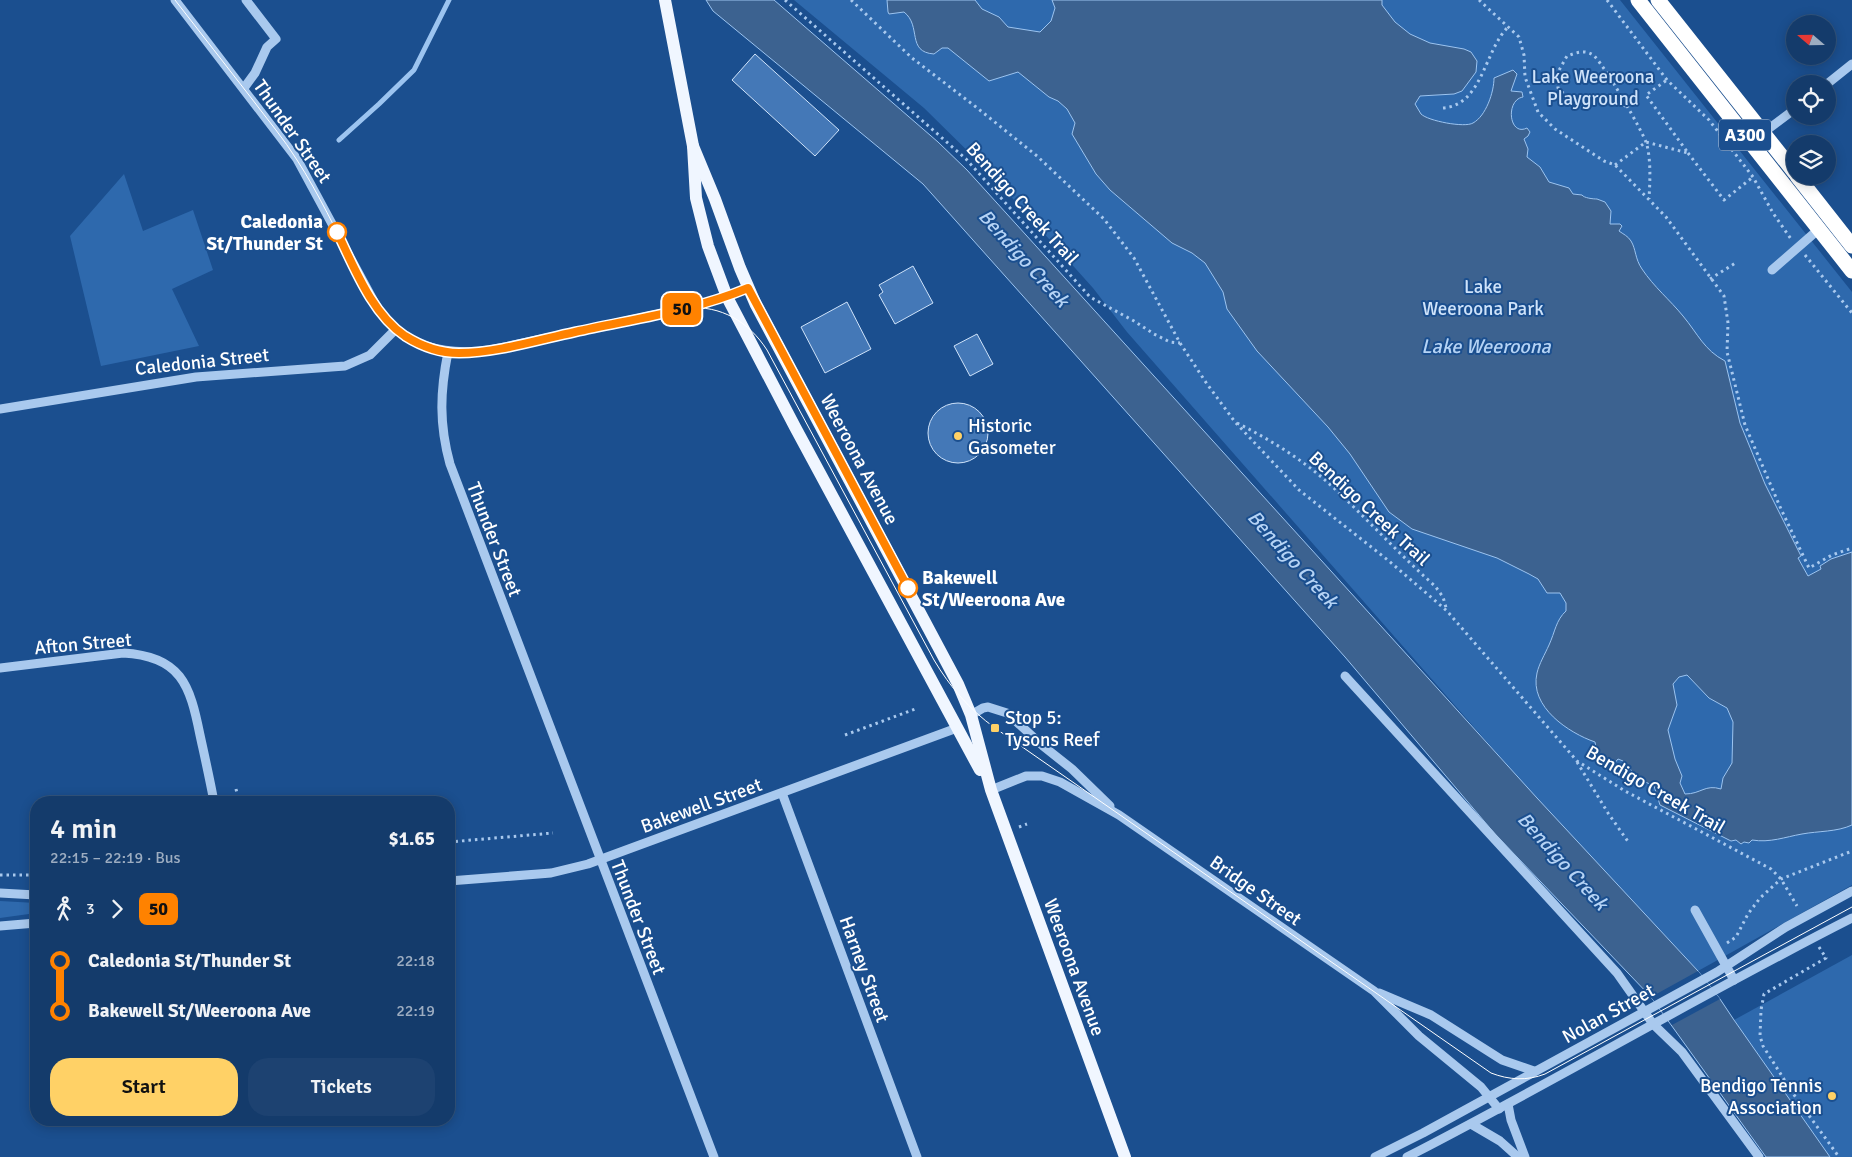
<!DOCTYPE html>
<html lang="en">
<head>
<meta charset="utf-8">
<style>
  :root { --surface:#143b6b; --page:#1d4271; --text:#f1f3f6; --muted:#9dadc1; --line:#33557e; --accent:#ffd166 }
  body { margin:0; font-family:Signika,sans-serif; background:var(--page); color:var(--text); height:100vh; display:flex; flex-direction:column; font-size:19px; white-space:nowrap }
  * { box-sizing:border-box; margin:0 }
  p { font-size:16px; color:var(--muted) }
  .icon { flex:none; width:28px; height:28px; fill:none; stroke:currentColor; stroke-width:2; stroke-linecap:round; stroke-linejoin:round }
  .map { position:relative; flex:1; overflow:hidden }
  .details { position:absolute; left:30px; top:796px; width:425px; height:330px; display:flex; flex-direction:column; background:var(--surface); border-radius:20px; box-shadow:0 2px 12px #0003,0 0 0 1px var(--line) }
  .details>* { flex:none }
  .badge { padding:0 10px; border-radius:8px; font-size:18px; line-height:32px }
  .needle { width:32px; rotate:290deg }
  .tools { position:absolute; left:1786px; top:15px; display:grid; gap:10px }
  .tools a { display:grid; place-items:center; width:50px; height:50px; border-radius:50%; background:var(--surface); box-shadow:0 2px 12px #0003,0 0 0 1px var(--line); font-size:25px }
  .map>.badge { position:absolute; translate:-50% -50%; box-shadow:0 0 0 2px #fff }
  .legs { display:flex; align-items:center; gap:8px; height:55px; padding:0 20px; font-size:16px }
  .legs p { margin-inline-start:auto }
  .overview { display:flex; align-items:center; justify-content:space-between; height:85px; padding:0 20px }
  h1 { font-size:28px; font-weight:600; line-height:38px }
  .button { display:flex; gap:10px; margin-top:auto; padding:10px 20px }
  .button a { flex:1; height:58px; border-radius:20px; background:var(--accent); color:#111; font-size:20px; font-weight:600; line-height:58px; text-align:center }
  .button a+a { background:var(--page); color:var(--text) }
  ul { padding:0 20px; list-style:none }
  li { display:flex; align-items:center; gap:18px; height:50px; font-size:19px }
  li i { display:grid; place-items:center; width:8px; height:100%; margin:0 6px; background:currentColor }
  li i::after { content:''; width:12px; height:12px; margin:-6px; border:4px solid; border-radius:50%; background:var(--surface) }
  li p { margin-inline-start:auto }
  li:first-child i { background:linear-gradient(#0000 50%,currentColor 0) }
  li:last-child i { background:linear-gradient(currentColor 50%,#0000 0) }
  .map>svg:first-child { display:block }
  .green { fill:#2e69ad }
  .water { fill:#3c6290; stroke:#9cc4f0; fill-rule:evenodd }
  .pier { fill:#1b4f8f }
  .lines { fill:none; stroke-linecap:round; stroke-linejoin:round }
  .stream { stroke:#9cc4f0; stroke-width:5 }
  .building { fill:#4478b7; stroke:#cfe3fa }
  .path { stroke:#a9c9ee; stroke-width:3; stroke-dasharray:2.5 4; stroke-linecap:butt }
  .minor { stroke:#a9c9ee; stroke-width:9 }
  .major { stroke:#f0f6ff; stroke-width:12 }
  .highway { stroke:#fff; stroke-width:15 }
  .tram { stroke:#fff; stroke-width:1 }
  .line-1-casing { stroke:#fff; stroke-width:11 }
  .line-1 { stroke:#ff8200; stroke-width:8 }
  .stop-1-dot { fill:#fff; stroke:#ff8200; stroke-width:2.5 }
  .poi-dot { fill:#ffd166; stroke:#1b4f8f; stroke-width:2 }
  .labels { text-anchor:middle; stroke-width:4; stroke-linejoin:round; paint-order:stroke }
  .shield { fill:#1b4f8f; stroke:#bbcadd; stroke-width:1 }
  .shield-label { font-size:18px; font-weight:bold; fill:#fff }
  .park-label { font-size:19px; fill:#cfe3fa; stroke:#1b4f8f }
  .street-label { font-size:19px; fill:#fff; stroke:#1b4f8f }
  .stop-label { font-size:19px; font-weight:bold; fill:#fff; stroke:#1b4f8f; text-anchor:end }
  .poi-label { font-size:19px; fill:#fff; stroke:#1b4f8f; text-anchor:start }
  .water-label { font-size:20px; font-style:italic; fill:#b5d3f5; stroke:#1b4f8f }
</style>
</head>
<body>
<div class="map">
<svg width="1852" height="1157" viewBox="0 0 1852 1157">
  <rect width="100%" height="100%" fill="#1b4f8f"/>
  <g class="green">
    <polygon points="794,0 1620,0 1852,292 1852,885 1698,971 1552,816 1127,332 1093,288 987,170 924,108"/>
    <polygon points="124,174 143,231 193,210 213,270 172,289 199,346 101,366 70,236"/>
    <polygon points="0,901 36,903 36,913 0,918"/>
    <polygon points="1852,955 1852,1157 1830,1157 1734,1020"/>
  </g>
  <g class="water">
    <polygon points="706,0 774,0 938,142 967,170 1537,798 1698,971 1720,999 1734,1020 1830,1157 1766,1157 1651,997 1495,834 1345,657 923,184 713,11"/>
    <path d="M887,0H975L982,9L999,17L1008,27L1040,32L1051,21L1055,8L1052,0H1382V5L1395,22L1410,34L1430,43L1464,49L1471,52L1477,61L1476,72L1462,91L1454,94L1420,96L1415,104C1417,107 1419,111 1421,114C1428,121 1465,128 1473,123C1486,116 1494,92 1494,78L1513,70L1517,74L1511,91L1522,92L1523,97C1505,100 1509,137 1527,128L1530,132L1528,136L1524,139L1528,149L1527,157L1540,167L1549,182L1569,188L1573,194L1582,195C1584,198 1593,199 1597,199L1605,202L1611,211L1610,224H1620L1622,226L1619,231C1623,234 1628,236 1631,241C1636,249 1635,259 1642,269C1654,287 1670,300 1683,316C1698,334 1704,350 1725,361L1740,423L1765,484L1801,556L1798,558L1808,576L1821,569L1820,566L1831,559L1852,552V825C1837,832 1818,831 1802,834C1785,837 1770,843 1752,840L1749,843L1744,842L1741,844L1736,840L1731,841L1660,805L1654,786L1639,779L1623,761L1618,759L1613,765L1607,763L1604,765L1599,762L1595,742C1569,733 1529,707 1537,673C1539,664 1545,654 1549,645C1555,632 1556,620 1566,611V603L1560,593H1547L1538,579L1529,574L1497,558L1412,529L1389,512L1350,454L1328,427L1257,351L1227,309L1223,292L1205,263L1192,253L1172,243L1110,190L1096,174L1072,134L1075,123L1067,109L1058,101L1049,97L1018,72L989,81L948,48H942L934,54C906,52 922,26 904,12L889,14L888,12ZM1687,675L1709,698L1727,708L1733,722L1732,763L1723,778L1721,789C1705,784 1701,794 1685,794L1680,783L1682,776L1675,759L1668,730L1677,705L1673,684L1679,677Z"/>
  </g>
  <polygon class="pier" points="1698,971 1720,999 1672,1025 1651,997"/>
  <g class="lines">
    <polyline class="stream" points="339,140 379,104 414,70 449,0"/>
  </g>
  <g class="building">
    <polygon points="755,54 839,130 815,156 732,80"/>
    <polygon points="913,266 933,303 895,324 879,295 883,292 879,285"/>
    <polygon points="847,302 871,349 825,373 801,327"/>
    <polygon points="977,334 993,364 970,376 954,346"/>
    <circle cx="958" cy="433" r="30"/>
  </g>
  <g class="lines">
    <g class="path">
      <polyline points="785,0 966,159 1090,297 1134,321 1154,334 1170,342 1180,343"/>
      <polyline points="851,0 912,58 976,107 1037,156 1104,219 1134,258 1180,343 1207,384 1235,422 1299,490 1389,561 1447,611 1577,761 1625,791 1771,869 1781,879 1797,906"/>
      <polyline points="1479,0 1519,37 1524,55 1525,77 1538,112 1555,129 1604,161 1615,165 1666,217 1724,296 1728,323 1727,352 1745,425 1781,509 1809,568 1832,555 1852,548"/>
      <polyline points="1607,0 1667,80 1709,120 1753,177 1773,213 1791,239"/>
      <path d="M1626,106C1620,104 1613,101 1606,101C1587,100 1573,105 1558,88V72L1567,56C1576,53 1584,49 1593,55C1602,61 1644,133 1647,145C1651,162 1650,181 1649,199"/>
      <path d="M1443,108C1483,105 1484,50 1509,26"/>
      <polyline points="1688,153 1724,200 1753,177"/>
      <polyline points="1615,165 1646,142 1688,153 1646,95 1667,80"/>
      <polyline points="1805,255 1852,313"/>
      <polyline points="1710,279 1737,262"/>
      <path d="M1237,423C1273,441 1308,463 1338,492C1371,523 1401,556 1435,586L1443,597L1447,611"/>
      <polyline points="845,735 918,708"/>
      <polyline points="1577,762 1608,813 1629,843"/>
      <polyline points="236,789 239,802"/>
      <polyline points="1019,827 1027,824"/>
      <polyline points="449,842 553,833"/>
      <polyline points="0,875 36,875"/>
      <polyline points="1727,943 1736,937 1748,914 1760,898 1781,879 1852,851"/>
      <polyline points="1819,947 1826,958 1764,994 1761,1010 1760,1036 1763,1046 1792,1092 1839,1157"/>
    </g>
    <g class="minor">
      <path d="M175,0L297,159L378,309C406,348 445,356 490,350L687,308L727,297"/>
      <polyline points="1827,84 1852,64"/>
      <polyline points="244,88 255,73 267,47 276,39 246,0"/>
      <polyline points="1763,133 1795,109"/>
      <polyline points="1772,270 1819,229"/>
      <path d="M448,352C440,392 439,424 450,464L714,1157"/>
      <polyline points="0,409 196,377 345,366 370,355 396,329"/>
      <path d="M0,668L123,653C181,656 190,685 200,735C205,758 210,780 214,802"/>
      <polyline points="1345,676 1617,973 1653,1024 1682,1052 1759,1157"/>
      <polyline points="971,715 983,708 988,707 1007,713 1043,746 1072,769 1110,806"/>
      <polyline points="991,790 1026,776 1042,776 1060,782 1119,815 1374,991 1419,1036 1481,1087 1499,1109"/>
      <polyline points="782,793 917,1157"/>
      <polyline points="449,881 551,873 588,864 957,728"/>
      <polyline points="0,893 36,895"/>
      <polyline points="1695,910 1734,980"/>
      <polyline points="0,926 36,923"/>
      <polyline points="1379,993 1431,1015 1502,1060 1534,1071"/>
      <polyline points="1508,1104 1511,1120 1525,1157"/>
      <polyline points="1471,1124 1500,1141 1518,1157"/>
      <polyline points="1375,1157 1423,1133 1717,972 1786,927 1852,891"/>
      <path d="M1407,1157C1557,1080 1702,994 1852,918"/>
    </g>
    <g class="major">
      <polyline points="665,0 693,146 696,198 708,246 727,297 795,427 980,770"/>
      <polyline points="693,146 715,199 740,268 756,305 958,684 971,715 991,790 1125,1157"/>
    </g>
    <g class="highway">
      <polyline points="1638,0 1852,271"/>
      <polyline points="1658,0 1795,173"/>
      <polyline points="1797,176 1852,246"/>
    </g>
    <path class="tram" d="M175,0C201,33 226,66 252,99C267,119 284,139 297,160C319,194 336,231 355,267C365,287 374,310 391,325C420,350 454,355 490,350L687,308C721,305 749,322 767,350L934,660C950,687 969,709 995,728L1491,1073C1509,1080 1527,1081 1545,1074L1852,907"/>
  </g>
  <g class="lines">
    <defs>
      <path id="line-1" d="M337,232C354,267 372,314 405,336C421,346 440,353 459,353C496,353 538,340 575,332C633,319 693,311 748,288L908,588"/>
    </defs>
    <use href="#line-1" class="line-1-casing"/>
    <use href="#line-1" class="line-1"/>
  </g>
  <g class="stop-1-dot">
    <circle cx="337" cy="232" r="9"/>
    <circle cx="908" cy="588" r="9"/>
  </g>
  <g class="poi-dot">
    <circle cx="958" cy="436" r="5"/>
    <rect x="990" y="723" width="10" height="10" rx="2.5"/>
    <circle cx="1832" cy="1096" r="5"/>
  </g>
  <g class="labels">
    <rect class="shield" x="1719" y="119.5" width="52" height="31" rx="4"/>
    <g class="shield-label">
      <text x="1745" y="141">A300</text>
    </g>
    <g class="park-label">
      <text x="1593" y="83">Lake Weeroona<tspan x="1593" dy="22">Playground</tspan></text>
      <text x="1483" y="293">Lake<tspan x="1483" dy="22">Weeroona Park</tspan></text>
    </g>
    <g class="street-label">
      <text transform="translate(293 131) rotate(55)" y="7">Thunder Street</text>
      <text transform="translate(1023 203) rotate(48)" y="7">Bendigo Creek Trail</text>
      <text transform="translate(202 361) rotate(-6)" y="7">Caledonia Street</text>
      <text transform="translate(860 459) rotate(62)" y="7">Weeroona Avenue</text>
      <text transform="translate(1370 508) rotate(43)" y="7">Bendigo Creek Trail</text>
      <text transform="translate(495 539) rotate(69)" y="7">Thunder Street</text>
      <text transform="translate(83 643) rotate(-5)" y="7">Afton Street</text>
      <text transform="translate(1656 789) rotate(30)" y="7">Bendigo Creek Trail</text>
      <text transform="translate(701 805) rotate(-20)" y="7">Bakewell Street</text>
      <text transform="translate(1256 890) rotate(35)" y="7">Bridge Street</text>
      <text transform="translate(639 917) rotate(69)" y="7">Thunder Street</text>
      <text transform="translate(1075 967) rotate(70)" y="7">Weeroona Avenue</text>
      <text transform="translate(865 969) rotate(70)" y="7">Harney Street</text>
      <text transform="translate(1608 1013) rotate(-29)" y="7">Nolan Street</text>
    </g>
    <g class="stop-label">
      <text x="323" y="228">Caledonia<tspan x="323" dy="22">St/Thunder St</tspan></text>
      <text x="922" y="584" text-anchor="start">Bakewell<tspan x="922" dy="22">St/Weeroona Ave</tspan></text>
    </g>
    <g class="poi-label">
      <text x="968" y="432">Historic<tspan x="968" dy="22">Gasometer</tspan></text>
      <text x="1005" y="724">Stop 5:<tspan x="1005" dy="22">Tysons Reef</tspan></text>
      <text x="1822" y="1092" text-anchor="end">Bendigo Tennis<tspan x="1822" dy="22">Association</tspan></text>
    </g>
    <g class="water-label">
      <text transform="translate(1024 258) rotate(48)" y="7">Bendigo Creek</text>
      <text x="1486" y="353">Lake Weeroona</text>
      <text transform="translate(1293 559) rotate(48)" y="7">Bendigo Creek</text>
      <text transform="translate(1563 861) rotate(48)" y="7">Bendigo Creek</text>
    </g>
  </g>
</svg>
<div class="tools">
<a><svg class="needle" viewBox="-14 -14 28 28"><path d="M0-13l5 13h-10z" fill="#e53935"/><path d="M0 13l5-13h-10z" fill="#9dadc1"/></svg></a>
<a><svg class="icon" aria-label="locate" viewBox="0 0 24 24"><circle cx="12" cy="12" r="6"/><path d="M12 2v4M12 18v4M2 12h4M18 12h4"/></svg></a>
<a><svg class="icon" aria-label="layers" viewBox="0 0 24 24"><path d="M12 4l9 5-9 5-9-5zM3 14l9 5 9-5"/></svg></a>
</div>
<b class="badge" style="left:682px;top:309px;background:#ff8200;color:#111">50</b>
<section class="details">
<div class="overview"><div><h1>4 min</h1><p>22:15 – 22:19 · Bus</p></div><b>$1.65</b></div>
<div class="legs"><svg class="icon" aria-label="walk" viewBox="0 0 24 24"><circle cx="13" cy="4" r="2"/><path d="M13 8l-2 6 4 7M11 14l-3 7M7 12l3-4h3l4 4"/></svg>3<svg class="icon" aria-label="forward" viewBox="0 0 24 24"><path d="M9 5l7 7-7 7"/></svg><b class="badge" style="background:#ff8200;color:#111">50</b></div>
<ul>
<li><i style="color:#ff8200"></i><b>Caledonia St/Thunder St</b><p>22:18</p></li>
<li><i style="color:#ff8200"></i><b>Bakewell St/Weeroona Ave</b><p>22:19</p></li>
</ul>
<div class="button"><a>Start</a><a>Tickets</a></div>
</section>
</div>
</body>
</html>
